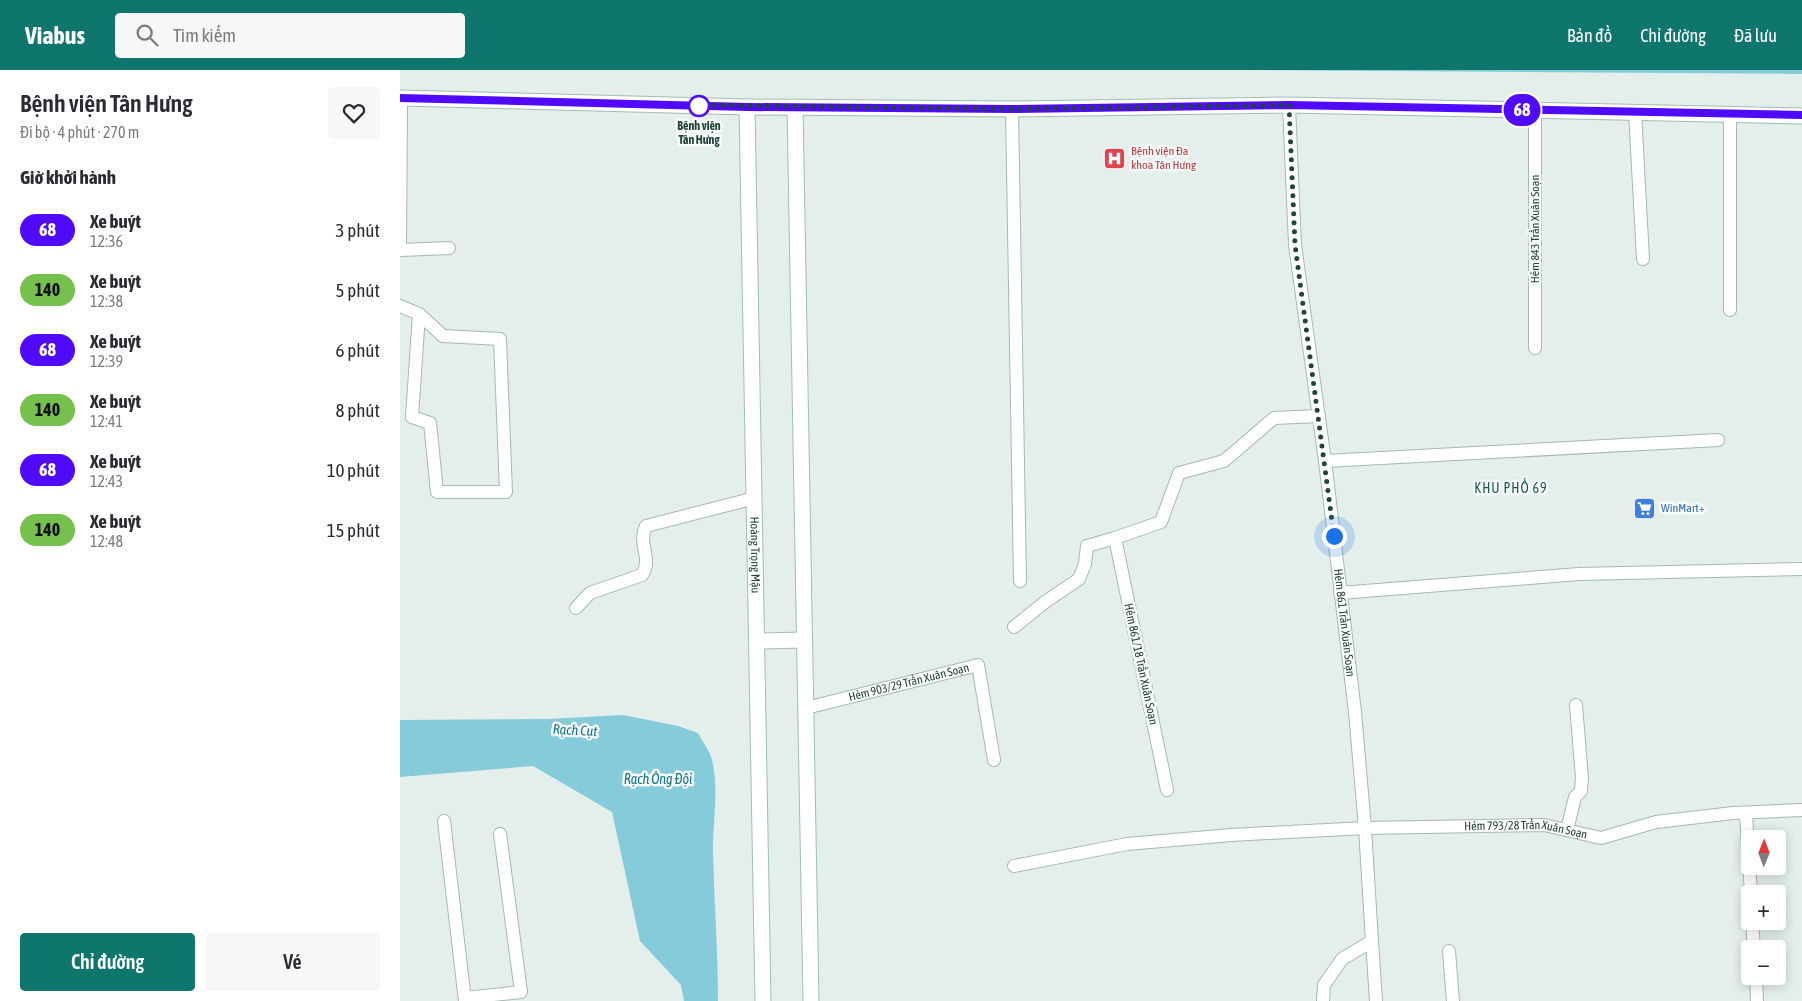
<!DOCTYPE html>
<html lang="vi">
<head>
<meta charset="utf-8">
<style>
  :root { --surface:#fff; --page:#f7f7f7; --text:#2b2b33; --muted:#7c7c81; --accent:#0f766e }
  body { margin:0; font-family:"Asap Condensed",sans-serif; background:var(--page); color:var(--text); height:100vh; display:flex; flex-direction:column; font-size:19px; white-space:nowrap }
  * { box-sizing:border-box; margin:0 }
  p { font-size:16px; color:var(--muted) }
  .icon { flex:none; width:28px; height:28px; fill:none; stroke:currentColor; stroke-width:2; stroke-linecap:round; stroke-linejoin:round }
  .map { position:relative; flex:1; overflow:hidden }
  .drawer { display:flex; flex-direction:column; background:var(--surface); width:400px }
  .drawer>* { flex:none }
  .badge { padding:0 10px; border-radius:16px; font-size:18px; line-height:32px }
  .needle { width:32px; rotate:1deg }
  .fabs { position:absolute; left:1341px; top:760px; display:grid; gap:10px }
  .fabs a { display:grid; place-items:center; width:45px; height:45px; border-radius:5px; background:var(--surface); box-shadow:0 2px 12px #0003; font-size:25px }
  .you { position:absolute; width:25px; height:25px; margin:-12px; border:4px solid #fff; border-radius:50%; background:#1a73e8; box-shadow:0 0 0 8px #1a73e833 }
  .map>.badge { position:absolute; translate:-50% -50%; box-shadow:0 0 0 2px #fff }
  h2 { padding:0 20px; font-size:19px; line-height:45px }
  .round { display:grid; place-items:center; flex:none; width:52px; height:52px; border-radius:5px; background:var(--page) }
  .head { display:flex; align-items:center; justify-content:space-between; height:85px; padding:0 20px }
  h1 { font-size:24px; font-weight:600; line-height:38px }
  .cta { display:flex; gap:10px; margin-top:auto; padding:10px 20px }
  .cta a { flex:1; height:58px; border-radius:5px; background:var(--accent); color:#fff; font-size:20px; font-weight:600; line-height:58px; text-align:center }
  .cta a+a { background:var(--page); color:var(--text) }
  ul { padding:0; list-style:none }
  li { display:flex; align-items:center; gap:15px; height:60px; padding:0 20px }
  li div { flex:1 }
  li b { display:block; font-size:19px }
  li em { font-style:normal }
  li .badge { min-width:55px; font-weight:700; text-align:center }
  header { display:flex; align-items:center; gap:30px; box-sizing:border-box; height:70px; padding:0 25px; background:var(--accent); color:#fff }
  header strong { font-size:24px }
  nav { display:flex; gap:28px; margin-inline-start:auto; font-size:18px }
  .search { width:350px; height:45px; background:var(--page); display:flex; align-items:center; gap:12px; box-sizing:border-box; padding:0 18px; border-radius:5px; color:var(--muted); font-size:19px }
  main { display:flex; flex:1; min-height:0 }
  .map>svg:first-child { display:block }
  .water { fill:#86cbda }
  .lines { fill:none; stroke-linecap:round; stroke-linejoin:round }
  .lane-casing { stroke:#a6b8b3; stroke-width:14 }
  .secondary-casing { stroke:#a1bdb4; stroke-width:17 }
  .lane { stroke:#fff; stroke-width:12 }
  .secondary { stroke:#fff; stroke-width:15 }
  .line-casing { stroke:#fff; stroke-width:11 }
  .line { stroke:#4f0aff; stroke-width:8 }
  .walk { stroke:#21443b; stroke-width:5; stroke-dasharray:0 9 }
  .stop-dot { fill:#fff; stroke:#4f0aff; stroke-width:2.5 }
  .labels { text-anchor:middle; stroke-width:5; stroke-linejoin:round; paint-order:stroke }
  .stop-label { font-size:12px; font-weight:bold; fill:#21443b; stroke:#f6fbf9 }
  .health-label { font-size:12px; fill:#be3a42; stroke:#f6fbf9; text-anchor:start }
  .street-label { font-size:12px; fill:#21443b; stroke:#f6fbf9 }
  .shop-label { font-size:12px; fill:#366cbe; stroke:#f6fbf9; text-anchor:start }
  .neighbourhood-label { font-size:14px; letter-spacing:1px; fill:#1a594b; stroke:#f6fbf9 }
  .water-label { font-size:14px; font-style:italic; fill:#127289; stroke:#f6fbf9 }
</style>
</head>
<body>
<header>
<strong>Viabus</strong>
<div class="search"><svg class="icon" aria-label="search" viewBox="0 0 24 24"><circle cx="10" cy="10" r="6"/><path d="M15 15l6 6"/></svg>Tìm kiếm</div>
<nav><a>Bản đồ</a><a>Chỉ đường</a><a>Đã lưu</a></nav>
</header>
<main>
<section class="drawer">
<div class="head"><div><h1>Bệnh viện Tân Hưng</h1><p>Đi bộ · 4 phút · 270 m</p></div><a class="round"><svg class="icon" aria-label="heart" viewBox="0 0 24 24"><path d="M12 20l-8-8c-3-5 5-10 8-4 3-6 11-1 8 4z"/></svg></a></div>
<h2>Giờ khởi hành</h2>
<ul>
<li><span class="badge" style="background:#4f0aff;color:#fff">68</span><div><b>Xe buýt</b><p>12:36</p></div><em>3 phút</em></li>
<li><span class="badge" style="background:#76c04d;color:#111">140</span><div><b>Xe buýt</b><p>12:38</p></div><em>5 phút</em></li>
<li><span class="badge" style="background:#4f0aff;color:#fff">68</span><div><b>Xe buýt</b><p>12:39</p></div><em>6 phút</em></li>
<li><span class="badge" style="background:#76c04d;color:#111">140</span><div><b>Xe buýt</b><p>12:41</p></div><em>8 phút</em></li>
<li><span class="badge" style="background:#4f0aff;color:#fff">68</span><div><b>Xe buýt</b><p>12:43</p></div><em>10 phút</em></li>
<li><span class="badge" style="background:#76c04d;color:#111">140</span><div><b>Xe buýt</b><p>12:48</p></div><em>15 phút</em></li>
</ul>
<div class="cta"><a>Chỉ đường</a><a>Vé</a></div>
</section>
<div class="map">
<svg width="1402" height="931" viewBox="0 0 1402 931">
  <rect width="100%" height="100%" fill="#e4efeb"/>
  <g class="water">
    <polygon points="846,0 1402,0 1402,4"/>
    <path d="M223,645L278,656L298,663C302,671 310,681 312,690C319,719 313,749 313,778C314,829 318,880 318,931H284L281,915L240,871L212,742L133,696L0,707V650L148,649Z"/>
  </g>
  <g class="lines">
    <defs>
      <g id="lane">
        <polyline points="1,28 0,180 49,178"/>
        <path id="s1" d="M889,35L895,175L925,391L955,642L965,758L972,871L942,889L924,915L923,931"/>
        <polyline points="612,39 620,511"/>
        <polyline points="1135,40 1135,278"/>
        <polyline points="1235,42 1243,189"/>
        <polyline points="0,236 19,244 43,266 100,269 106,422 37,422 30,353 12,347 19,244"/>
        <polyline points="1330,240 1330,44"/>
        <polyline points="925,391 1318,370"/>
        <polyline points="940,523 1179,504 1402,499"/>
        <path d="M176,538L190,523L242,505C253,489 237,473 246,456L355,428"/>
        <polyline points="614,557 645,532 679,509 685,494 687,476 715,468"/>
        <path id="s2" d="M406,638L578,595L594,690"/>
        <polyline points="767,720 715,468 761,452 779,403 824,391 874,348 919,346"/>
        <polyline points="1346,743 1351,824"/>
        <polyline points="44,751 65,931"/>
        <polyline points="1167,760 1175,727 1181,721 1182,708 1176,635"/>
        <path id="s3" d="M614,796L727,774L831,765L965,758L1144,755L1201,768L1256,752L1333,743L1402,740"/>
        <polyline points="1352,851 1354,879"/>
        <polyline points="972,871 976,931"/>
        <polyline points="1049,881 1053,931"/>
        <polyline points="1356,906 1357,931"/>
        <polyline points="65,928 121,922 100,764"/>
      </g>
      <g id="secondary">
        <polyline points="0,28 347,37 612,39 889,35 1402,46"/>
        <path id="s4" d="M347,37L363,931"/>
        <polyline points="395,37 411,931"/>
        <polyline points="357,571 404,570"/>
      </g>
    </defs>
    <use href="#lane" class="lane-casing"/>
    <use href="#secondary" class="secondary-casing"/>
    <use href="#lane" class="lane"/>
    <use href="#secondary" class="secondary"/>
  </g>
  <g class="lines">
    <defs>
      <polyline id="line" points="0,28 347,37 612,39 889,35 1402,45"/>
    </defs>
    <use href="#line" class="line-casing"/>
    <use href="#line" class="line"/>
    <polyline class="walk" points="299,36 293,35 612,39 889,35 895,175 934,466"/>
  </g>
  <defs>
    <symbol id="hospital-square" viewBox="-11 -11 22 22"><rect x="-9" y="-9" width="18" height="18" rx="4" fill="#e0444e" stroke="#f6fbf9"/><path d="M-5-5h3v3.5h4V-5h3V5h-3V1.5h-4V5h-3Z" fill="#fff"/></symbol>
    <symbol id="supermarket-square" viewBox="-11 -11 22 22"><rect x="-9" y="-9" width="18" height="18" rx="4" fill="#3f7fe0" stroke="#f6fbf9"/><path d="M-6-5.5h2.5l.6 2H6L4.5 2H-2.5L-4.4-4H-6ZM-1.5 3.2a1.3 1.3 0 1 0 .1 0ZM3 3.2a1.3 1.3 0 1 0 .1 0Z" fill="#fff"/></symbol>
  </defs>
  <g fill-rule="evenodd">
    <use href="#hospital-square" x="702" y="76" width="25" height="25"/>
    <use href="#supermarket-square" x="1232" y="426" width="25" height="25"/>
  </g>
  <circle class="stop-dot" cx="299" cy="36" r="10"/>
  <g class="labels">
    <g class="stop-label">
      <text x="299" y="60">Bệnh viện<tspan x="299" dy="14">Tân Hưng</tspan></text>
    </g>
    <g class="health-label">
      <text x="731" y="85">Bệnh viện Đa<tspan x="731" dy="14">khoa Tân Hưng</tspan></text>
    </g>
    <g class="street-label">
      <text transform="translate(1135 159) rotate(-90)" y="4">Hẻm 843 Trần Xuân Soạn</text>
      <text dy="4" stroke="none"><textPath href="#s4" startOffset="448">Hoàng Trọng Mậu</textPath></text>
      <text dy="4" stroke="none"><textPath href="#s1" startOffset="521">Hẻm 861 Trần Xuân Soạn</textPath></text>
      <text transform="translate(741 594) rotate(78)" y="4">Hẻm 861/18 Trần Xuân Soạn</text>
      <text dy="4" stroke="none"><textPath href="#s2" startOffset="106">Hẻm 903/29 Trần Xuân Soạn</textPath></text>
      <text dy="4" stroke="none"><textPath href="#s3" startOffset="515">Hẻm 793/28 Trần Xuân Soạn</textPath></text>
    </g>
    <g class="shop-label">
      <text x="1261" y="442">WinMart+</text>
    </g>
    <g class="neighbourhood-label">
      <text x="1111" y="423">KHU PHỐ 69</text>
    </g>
    <g class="water-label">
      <text transform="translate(175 660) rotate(3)" y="5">Rạch Cụt</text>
      <text x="258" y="714">Rạch Ông Đội</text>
    </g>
  </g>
</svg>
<div class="fabs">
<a><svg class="needle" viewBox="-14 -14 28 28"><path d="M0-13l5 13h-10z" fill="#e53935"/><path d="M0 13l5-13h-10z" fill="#7c7c81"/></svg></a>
<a>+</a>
<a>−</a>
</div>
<div class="you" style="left:934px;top:466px"></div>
<b class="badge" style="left:1122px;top:40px;background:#4f0aff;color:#fff">68</b>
</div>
</main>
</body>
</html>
